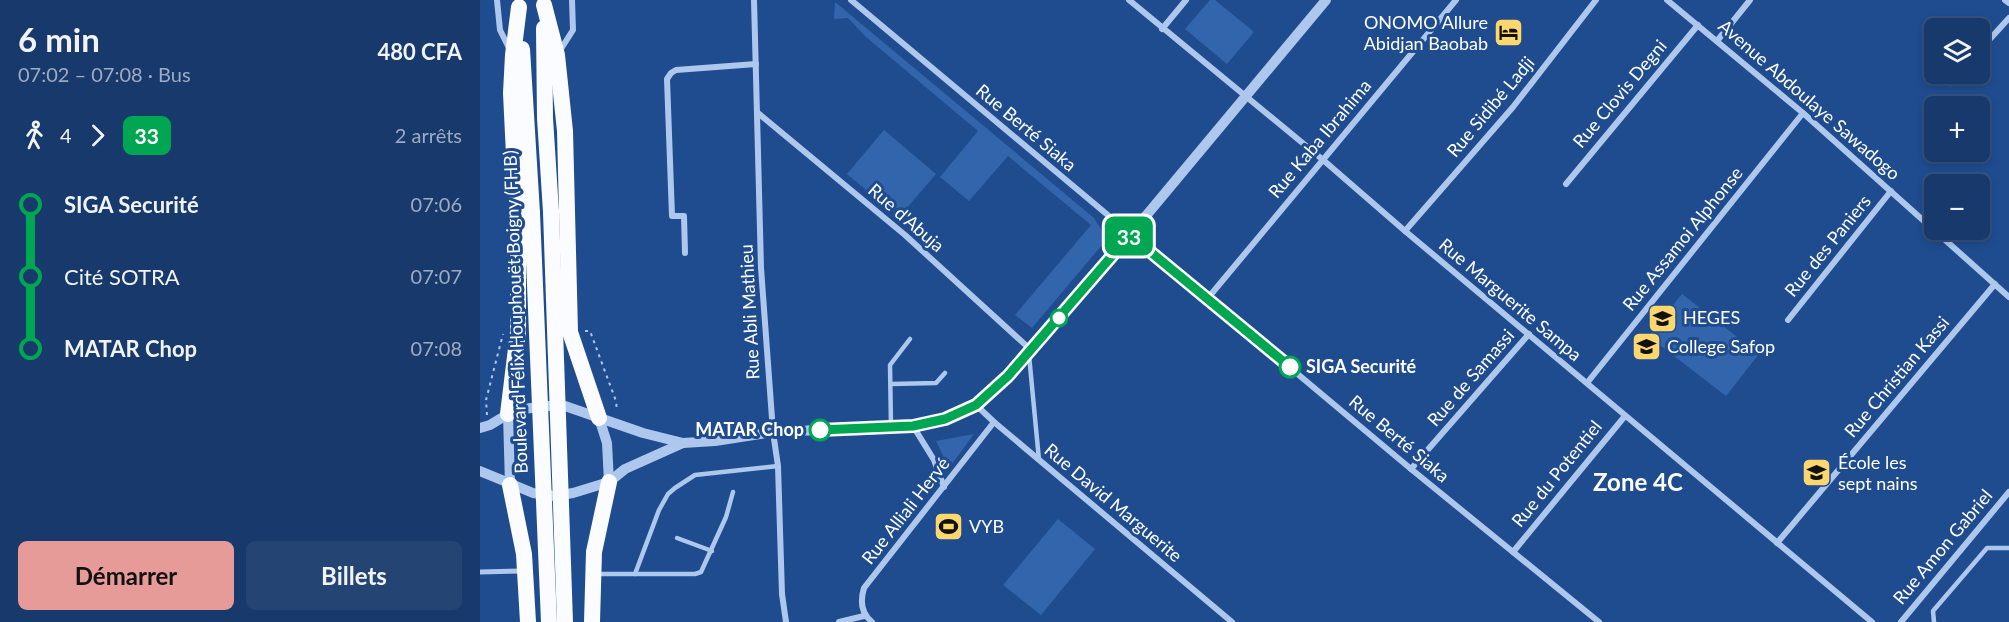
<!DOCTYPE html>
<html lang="fr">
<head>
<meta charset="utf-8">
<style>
  :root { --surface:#17396b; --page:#244473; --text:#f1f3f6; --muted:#9eacc1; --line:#36537e; --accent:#e69b98 }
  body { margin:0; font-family:Lato,sans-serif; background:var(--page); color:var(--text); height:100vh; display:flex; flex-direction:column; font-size:22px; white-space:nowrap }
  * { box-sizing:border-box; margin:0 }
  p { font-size:20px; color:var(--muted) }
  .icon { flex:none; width:33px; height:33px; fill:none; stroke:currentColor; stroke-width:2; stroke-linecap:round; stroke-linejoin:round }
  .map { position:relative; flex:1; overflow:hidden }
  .panel { display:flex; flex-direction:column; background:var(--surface); width:480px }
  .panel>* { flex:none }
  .badge { padding:0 12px; border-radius:9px; font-size:21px; line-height:39px }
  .fabs { position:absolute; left:1444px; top:18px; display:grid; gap:12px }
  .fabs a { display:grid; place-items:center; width:66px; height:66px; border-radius:9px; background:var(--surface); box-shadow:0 3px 9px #0003,0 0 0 2px var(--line); font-size:30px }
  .map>.badge { position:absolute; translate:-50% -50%; box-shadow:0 0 0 3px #fff }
  .legs { display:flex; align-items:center; gap:9px; height:66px; padding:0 18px; font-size:20px }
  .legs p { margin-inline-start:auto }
  .headline { display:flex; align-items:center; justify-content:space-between; height:102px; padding:0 18px }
  h1 { font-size:33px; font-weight:700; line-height:45px }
  .primary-button { display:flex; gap:12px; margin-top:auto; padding:12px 18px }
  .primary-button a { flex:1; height:69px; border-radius:9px; background:var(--accent); color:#111; font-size:24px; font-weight:700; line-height:69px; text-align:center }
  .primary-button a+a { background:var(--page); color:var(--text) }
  ul { padding:0 18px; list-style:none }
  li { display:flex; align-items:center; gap:21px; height:72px; font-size:22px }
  li i { display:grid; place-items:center; width:9px; height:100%; margin:0 8px; background:currentColor }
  li i::after { content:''; width:15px; height:15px; margin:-8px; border:4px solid; border-radius:50%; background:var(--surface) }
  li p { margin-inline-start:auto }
  li:first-child i { background:linear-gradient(#0000 50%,currentColor 0) }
  li:last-child i { background:linear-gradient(currentColor 50%,#0000 0) }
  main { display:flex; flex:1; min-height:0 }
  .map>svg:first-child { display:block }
  .green { fill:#3365ac }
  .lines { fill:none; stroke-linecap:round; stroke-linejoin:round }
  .path { stroke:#aec8ed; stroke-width:2; stroke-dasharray:3 4.5; stroke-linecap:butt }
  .service { stroke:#aec8ed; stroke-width:4.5 }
  .pedestrian { stroke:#aec8ed; stroke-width:5 }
  .minor { stroke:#aec8ed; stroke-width:6 }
  .tertiary { stroke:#aec8ed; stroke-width:10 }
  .trunk { stroke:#fafcff; stroke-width:16 }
  .trunk-bridge { stroke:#fafcff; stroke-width:16 }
  .line-1-casing { stroke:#fff; stroke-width:14 }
  .line-1 { stroke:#00a651; stroke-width:9 }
  .stop-1-dot { fill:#fff; stroke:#00a651; stroke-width:3 }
  .labels { text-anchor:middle; stroke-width:6; stroke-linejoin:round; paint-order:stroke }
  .poi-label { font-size:18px; fill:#fff; stroke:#1f4c8f; text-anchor:start }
  .street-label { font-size:18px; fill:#fff; stroke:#1f4c8f }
  .stop-label { font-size:18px; font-weight:bold; fill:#fff; stroke:#1f4c8f; text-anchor:start }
  .district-label { font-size:24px; font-weight:bold; fill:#fff; stroke:#1f4c8f }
</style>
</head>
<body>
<main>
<section class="panel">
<div class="headline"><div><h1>6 min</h1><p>07:02 – 07:08 · Bus</p></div><b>480 CFA</b></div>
<div class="legs"><svg class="icon" aria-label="walk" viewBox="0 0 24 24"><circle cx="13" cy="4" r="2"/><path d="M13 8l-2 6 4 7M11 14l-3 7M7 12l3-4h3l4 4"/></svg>4<svg class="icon" aria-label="forward" viewBox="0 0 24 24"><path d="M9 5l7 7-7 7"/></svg><b class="badge" style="background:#00a651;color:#fff">33</b><p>2 arrêts</p></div>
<ul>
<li><i style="color:#00a651"></i><b>SIGA Securité</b><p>07:06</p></li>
<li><i style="color:#00a651"></i><span>Cité SOTRA</span><p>07:07</p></li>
<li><i style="color:#00a651"></i><b>MATAR Chop</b><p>07:08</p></li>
</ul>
<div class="primary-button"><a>Démarrer</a><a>Billets</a></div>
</section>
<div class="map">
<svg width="1529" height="622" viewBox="0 0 1529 622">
  <rect width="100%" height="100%" fill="#1f4c8f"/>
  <g class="green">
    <polygon points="730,0 735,0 774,32 747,64 705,29"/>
    <polygon points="355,2 614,218 627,239 552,328 535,315 611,225 528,156 489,201 460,177 498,131 386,37 368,18 354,19"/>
    <polygon points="404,130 456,174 419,217 367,174"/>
    <polygon points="1202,294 1279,354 1246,396 1168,336"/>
    <polygon points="494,434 469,468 456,441"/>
    <polygon points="578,519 615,549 561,615 523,585"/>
  </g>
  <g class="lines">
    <g class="path">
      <polyline points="105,331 110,331 136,401 137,411"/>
      <polyline points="7,415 6,400 23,334"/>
    </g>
    <g class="service">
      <polyline points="549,355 559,460"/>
      <polyline points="411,384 456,383 465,373"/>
      <polyline points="411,427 410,365 430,339"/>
      <polyline points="197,538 232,551"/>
      <polyline points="118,574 215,574 221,572 246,517 253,492"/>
      <polyline points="155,574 179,510 188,494 195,488 215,475 298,466"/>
      <polyline points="1454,622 1453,611 1507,548 1529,548"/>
    </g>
    <polyline class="pedestrian" points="0,572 43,571"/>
    <g class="minor">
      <polyline points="17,0 20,30 29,48"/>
      <polyline points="274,0 281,268 293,432 298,466 302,594 306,622"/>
      <polyline points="371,0 931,469 1119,622"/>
      <polyline points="649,0 842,159 925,231 1392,622"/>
      <polyline points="1187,0 1323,113 1529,297"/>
      <polyline points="1525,0 1529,3"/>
      <polyline points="682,29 706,0"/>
      <polyline points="1237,41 1270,0"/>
      <polyline points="1500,50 1529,18"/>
      <polyline points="79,52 93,30 92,0"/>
      <polyline points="1470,83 1478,74"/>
      <polyline points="278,113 425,235 551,350"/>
      <polyline points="1086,184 1218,25"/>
      <polyline points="925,231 1033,107 1116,0"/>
      <polyline points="205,253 204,216 192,216 187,79 191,73 196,70 276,64"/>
      <polyline points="728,298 976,0"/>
      <polyline points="1308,320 1411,191"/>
      <polyline points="1107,383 1323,113"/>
      <polyline points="496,405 514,422 752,622"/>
      <polyline points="433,426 454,460 464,487"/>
      <polyline points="931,469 1049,334"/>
      <polyline points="1297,543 1515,284"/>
      <polyline points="1033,552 1145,416"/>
      <polyline points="359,622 384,616"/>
      <path d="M392,622C381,613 380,601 384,588L514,422"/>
      <polyline points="1421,622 1529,492"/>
    </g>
    <g class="tertiary">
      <polyline points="28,414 30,485"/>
      <polyline points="119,418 127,443 129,482"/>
      <polyline points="0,428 10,425 28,414 43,409 68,406 85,406 163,433 203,443 235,441 293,432 433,426 465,419 496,405 528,376 549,353 650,235 846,0"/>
      <polyline points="0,471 53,493 74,496 93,493 129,482 145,469 203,443"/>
    </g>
    <g class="trunk">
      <polyline points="64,5 77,55 85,131 90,332 119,418"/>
      <polyline points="64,28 65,118 71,212"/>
      <polyline points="42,49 52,213"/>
      <polyline points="28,414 38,332 38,237 31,93 33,55 39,7"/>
      <polyline points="30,485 44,554 48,622"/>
      <polyline points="112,622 114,552 129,482"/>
    </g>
    <g class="trunk-bridge">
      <polyline points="71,212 85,622"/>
      <polyline points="52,213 69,622"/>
    </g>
  </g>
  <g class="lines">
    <defs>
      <polyline id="line-1" points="340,430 433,426 465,419 496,405 528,376 650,235 810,367"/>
    </defs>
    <use href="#line-1" class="line-1-casing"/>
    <use href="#line-1" class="line-1"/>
  </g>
  <defs>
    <symbol id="hotel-square" viewBox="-11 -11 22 22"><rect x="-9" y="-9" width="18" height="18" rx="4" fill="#fbd76e" stroke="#1f4c8f"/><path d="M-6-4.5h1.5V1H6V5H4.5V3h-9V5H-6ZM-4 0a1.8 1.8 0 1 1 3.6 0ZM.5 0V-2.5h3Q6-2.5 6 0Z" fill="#111"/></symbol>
    <symbol id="university-square" viewBox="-11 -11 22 22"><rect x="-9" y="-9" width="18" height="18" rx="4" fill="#fbd76e" stroke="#1f4c8f"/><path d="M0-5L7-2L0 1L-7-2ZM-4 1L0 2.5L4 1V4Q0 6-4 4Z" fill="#111"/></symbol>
    <symbol id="stadium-square" viewBox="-11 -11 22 22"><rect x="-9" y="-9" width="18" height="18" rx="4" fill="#fbd76e" stroke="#1f4c8f"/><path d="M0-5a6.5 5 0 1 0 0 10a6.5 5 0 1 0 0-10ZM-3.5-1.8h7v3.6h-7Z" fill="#111"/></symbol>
  </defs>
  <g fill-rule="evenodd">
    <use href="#hotel-square" x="1012" y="16" width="33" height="33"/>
    <use href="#university-square" x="1166" y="302" width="33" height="33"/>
    <use href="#university-square" x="1150" y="330" width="33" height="33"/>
    <use href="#university-square" x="1320" y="456" width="33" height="33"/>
    <use href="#stadium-square" x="452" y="510" width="33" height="33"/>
  </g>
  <g class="stop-1-dot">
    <circle cx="579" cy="318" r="8"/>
    <circle cx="810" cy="367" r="10"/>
    <circle cx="340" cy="430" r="10"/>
  </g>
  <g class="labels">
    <g class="poi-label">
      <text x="1008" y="29" text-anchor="end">ONOMO Allure<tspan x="1008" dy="21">Abidjan Baobab</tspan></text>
      <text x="1203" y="324">HEGES</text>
      <text x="1187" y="353">College Safop</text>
      <text x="1358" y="469">École les<tspan x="1358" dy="21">sept nains</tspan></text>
      <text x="489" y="533">VYB</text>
    </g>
    <g class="street-label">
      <text transform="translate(1140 94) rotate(-50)" y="6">Rue Clovis Degni</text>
      <text transform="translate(1329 100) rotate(41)" y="6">Avenue Abdoulaye Sawadogo</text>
      <text transform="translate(1011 107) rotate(-50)" y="6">Rue Sidibé Ladji</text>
      <text transform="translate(546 128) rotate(40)" y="6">Rue Berté Siaka</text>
      <text transform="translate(840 139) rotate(-50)" y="6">Rue Kaba Ibrahima</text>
      <text transform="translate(426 218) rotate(41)" y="6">Rue d'Abuja</text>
      <text transform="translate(1203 239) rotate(-51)" y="6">Rue Assamoi Alphonse</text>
      <text transform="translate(1348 246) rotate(-51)" y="6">Rue des Paniers</text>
      <text transform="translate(1030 300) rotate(40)" y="6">Rue Marguerite Sampa</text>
      <text transform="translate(36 312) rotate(-92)" y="6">Boulevard Félix Houphouët Boigny (FHB)</text>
      <text transform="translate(270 312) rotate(-93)" y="6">Rue Abli Mathieu</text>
      <text transform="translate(1417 377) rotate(-50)" y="6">Rue Christian Kassi</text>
      <text transform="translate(991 378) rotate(-49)" y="6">Rue de Samassi</text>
      <text transform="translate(919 439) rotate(40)" y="6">Rue Berté Siaka</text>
      <text transform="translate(1077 474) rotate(-51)" y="6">Rue du Potentiel</text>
      <text transform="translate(633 503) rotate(40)" y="6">Rue David Marguerite</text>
      <text transform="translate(426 511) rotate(-52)" y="6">Rue Alliali Hervé</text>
      <text transform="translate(1463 547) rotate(-50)" y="6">Rue Amon Gabriel</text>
    </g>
    <g class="stop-label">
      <text x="826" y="373">SIGA Securité</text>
      <text x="324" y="436" text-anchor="end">MATAR Chop</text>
    </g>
    <g class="district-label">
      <text x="1158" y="491">Zone 4C</text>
    </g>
  </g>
</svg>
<div class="fabs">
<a><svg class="icon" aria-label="layers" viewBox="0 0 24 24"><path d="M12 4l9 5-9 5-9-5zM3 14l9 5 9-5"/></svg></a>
<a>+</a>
<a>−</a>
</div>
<b class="badge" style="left:649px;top:236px;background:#00a651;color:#fff">33</b>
</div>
</main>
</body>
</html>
